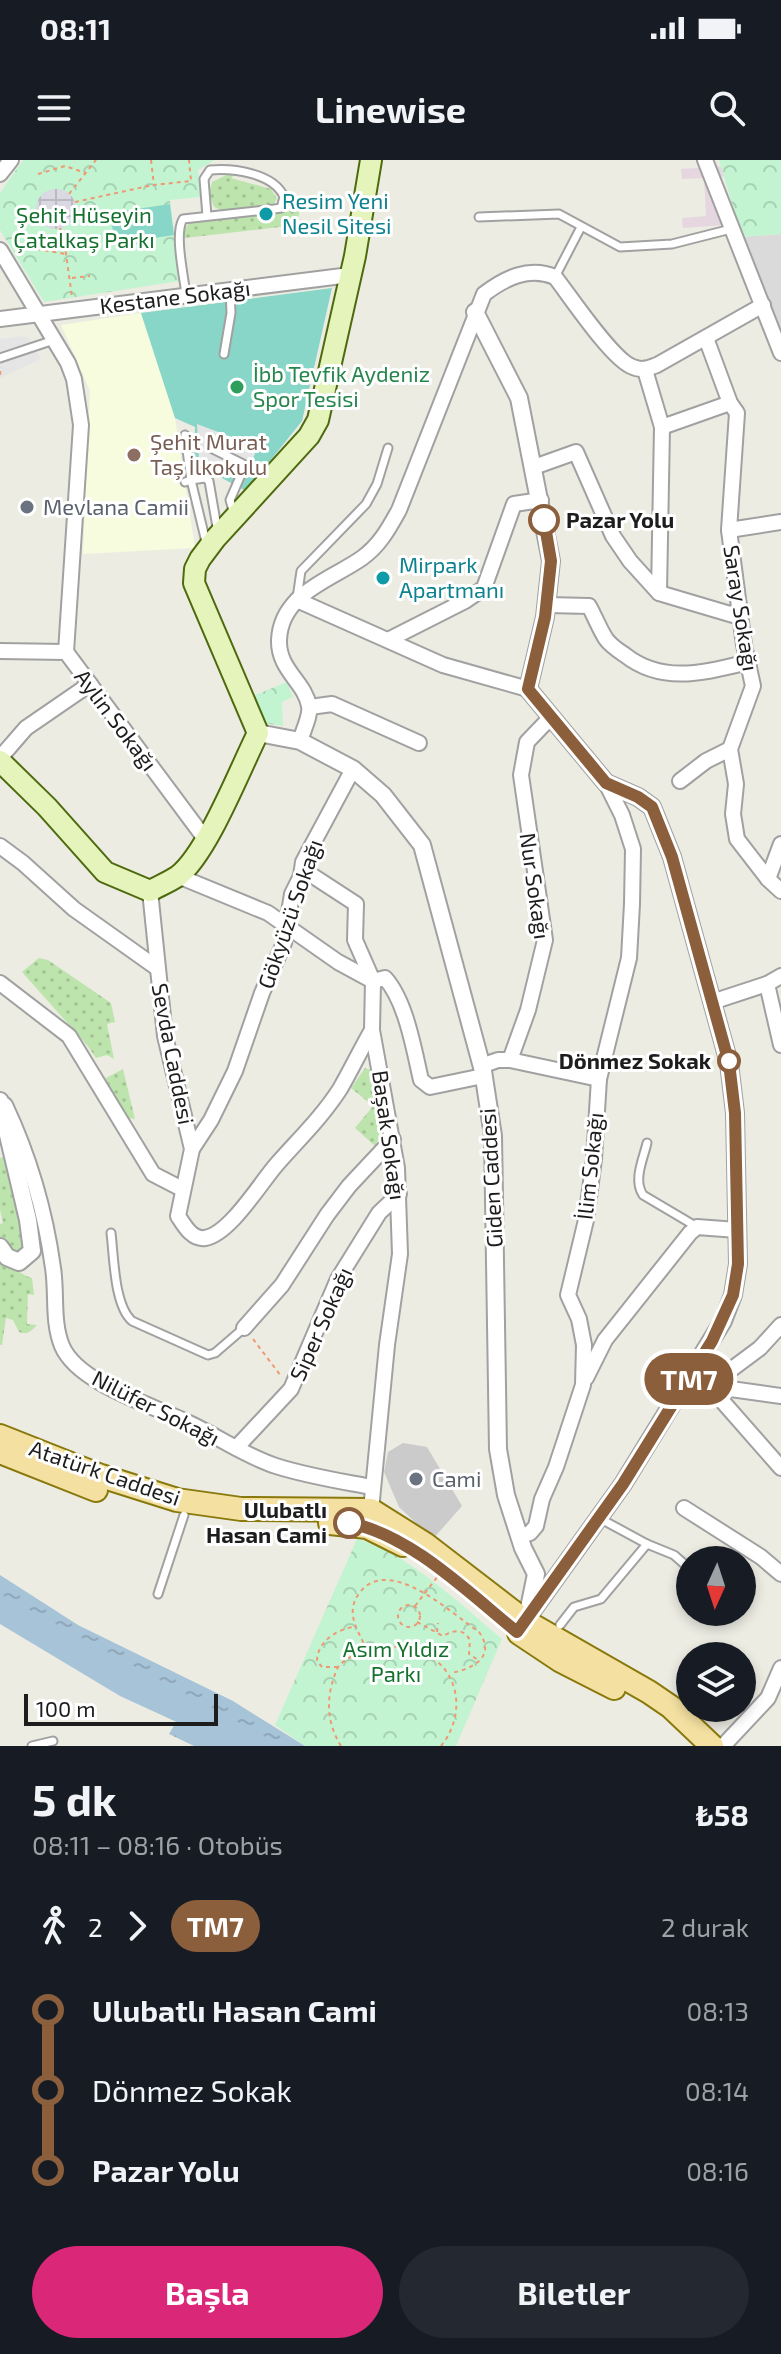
<!DOCTYPE html>
<html lang="tr">
<head>
<meta charset="utf-8">
<style>
  :root { --surface:#171b24; --page:#242831; --text:#f1f3f6; --muted:#9ea1a6; --accent:#db2777 }
  body { margin:0; font-family:"Exo 2",sans-serif; background:var(--page); color:var(--text); height:100vh; display:flex; flex-direction:column; font-size:30px; white-space:nowrap }
  * { box-sizing:border-box; margin:0 }
  p { font-size:26px; color:var(--muted) }
  .icon { flex:none; width:44px; height:44px; fill:none; stroke:currentColor; stroke-width:2; stroke-linecap:round; stroke-linejoin:round }
  .map { position:relative; height:1586px; overflow:hidden }
  .sheet { display:flex; flex-direction:column; background:var(--surface); flex:1 }
  .sheet>* { flex:none }
  .badge { padding:0 16px; border-radius:26px; font-size:28px; line-height:52px }
  .needle { width:52px; rotate:183deg }
  .controls { position:absolute; left:676px; top:1386px; display:grid; gap:16px }
  .controls a { display:grid; place-items:center; width:80px; height:80px; border-radius:50%; background:var(--surface); box-shadow:0 4px 12px #0003; font-size:40px }
  .scale { position:absolute; left:24px; bottom:20px; width:194px; box-sizing:border-box; padding-left:8px; border:4px solid #1d1d1d; border-top:0; font-size:22px; line-height:28px; white-space:nowrap; color:#1d1d1d; -webkit-text-stroke:6px #fff; paint-order:stroke }
  .map>.badge { position:absolute; translate:-50% -50%; box-shadow:0 0 0 4px #fff }
  .legs { display:flex; align-items:center; gap:12px; height:88px; padding:0 32px; font-size:26px }
  .legs p { margin-inline-start:auto }
  .head { display:flex; align-items:center; justify-content:space-between; height:136px; padding:0 32px }
  h1 { font-size:44px; font-weight:700; line-height:60px }
  .cta { display:flex; gap:16px; margin-top:auto; padding:16px 32px }
  .cta a { flex:1; height:92px; border-radius:48px; background:var(--accent); color:#fff; font-size:32px; font-weight:700; line-height:92px; text-align:center }
  .cta a+a { background:var(--page); color:var(--text) }
  ul { padding:0 32px; list-style:none }
  li { display:flex; align-items:center; gap:28px; height:80px; font-size:30px }
  li i { display:grid; place-items:center; width:12px; height:100%; margin:0 10px; background:currentColor }
  li i::after { content:''; width:20px; height:20px; margin:-10px; border:6px solid; border-radius:50%; background:var(--surface) }
  li p { margin-inline-start:auto }
  li:first-child i { background:linear-gradient(#0000 50%,currentColor 0) }
  li:last-child i { background:linear-gradient(currentColor 50%,#0000 0) }
  .status { display:flex; justify-content:space-between; align-items:center; height:56px; padding:0 40px; background:var(--surface); direction:ltr }
  .status svg { height:22px; fill:currentColor }
  header { display:flex; justify-content:space-between; align-items:center; height:104px; padding:0 32px; background:var(--surface); font-size:36px; font-weight:700 }
  .map>svg:first-child { display:block }
  .residential { fill:#dbdada }
  .education { fill:#f6fcdd }
  .religious { fill:#cbcbcb }
  .railway { fill:#e6d6e0 }
  .grass { fill:url(#grass-dots) }
  .park { fill:url(#park-crowns) }
  .pitch { fill:#87d6c7 }
  .parking { fill:#e5e5e5 }
  .plaza { fill:url(#plaza-grid) }
  .water { fill:url(#water-ripples) }
  .lines { fill:none; stroke-linecap:round; stroke-linejoin:round }
  .river { stroke:#a7c3d7; stroke-width:24 }
  .service-casing { stroke:#a1a1a1; stroke-width:11 }
  .minor-casing { stroke:#a1a1a1; stroke-width:18 }
  .tertiary-casing { stroke:#a1a1a1; stroke-width:20 }
  .secondary-casing { stroke:#4e6a0e; stroke-width:24 }
  .primary-casing { stroke:#89790c; stroke-width:26 }
  .path { stroke:#ee9974; stroke-width:2; stroke-dasharray:4 4; stroke-linecap:butt }
  .service { stroke:#fff; stroke-width:7 }
  .minor { stroke:#fff; stroke-width:14 }
  .tertiary { stroke:#fff; stroke-width:16 }
  .secondary { stroke:#e5f4bb; stroke-width:20 }
  .primary { stroke:#f4e1a2; stroke-width:22 }
  .line-1-casing { stroke:#fff; stroke-width:18 }
  .line-1 { stroke:#8b5e3c; stroke-width:12 }
  .culture-dot { fill:#0f9aa8; stroke:#fff; stroke-width:3 }
  .leisure-dot { fill:#2e9e5b; stroke:#fff; stroke-width:3 }
  .education-dot { fill:#8d6e63; stroke:#fff; stroke-width:3 }
  .worship-dot { fill:#6b7280; stroke:#fff; stroke-width:3 }
  .stop-1-dot { fill:#fff; stroke:#8b5e3c; stroke-width:4 }
  .labels { text-anchor:middle; stroke-width:6; stroke-linejoin:round; paint-order:stroke }
  .culture-label { font-size:22px; fill:#0d838f; stroke:#fff; text-anchor:start }
  .park-label { font-size:22px; fill:#14712e; stroke:#fff }
  .street-label { font-size:22px; fill:#1d1d1d; stroke:#fff }
  .leisure-label { font-size:22px; fill:#27864d; stroke:#fff; text-anchor:start }
  .education-label { font-size:22px; fill:#785e54; stroke:#fff; text-anchor:start }
  .worship-label { font-size:22px; fill:#5b616d; stroke:#fff; text-anchor:start }
  .stop-label { font-size:22px; font-weight:bold; fill:#1d1d1d; stroke:#fff; text-anchor:end }
</style>
</head>
<body>
<div class="status"><b>08:11</b><svg viewBox="0 0 49 12"><path d="M0 12V9h3v3zM5 12V6h3v6zM10 12V3h3v9zM15 12V0h3v12zM26 1h20v11H26zM47 4h2v5h-2z"/></svg></div>
<header><svg class="icon" aria-label="menu" viewBox="0 0 24 24"><path d="M4 6h16M4 12h16M4 18h16"/></svg>Linewise<svg class="icon" aria-label="search" viewBox="0 0 24 24"><circle cx="10" cy="10" r="6"/><path d="M15 15l6 6"/></svg></header>
<div class="map">
<svg width="781" height="1586" viewBox="0 0 781 1586">
  <defs>
    <pattern id="grass-dots" width="8" height="8" patternUnits="userSpaceOnUse" patternTransform="scale(2)"><rect width="8" height="8" fill="#bde4ad"/><path d="M2 2h.1M6 6h.1" fill="none" stroke="#a2c394" stroke-width="1.8" stroke-linecap="round"/></pattern>
    <pattern id="park-crowns" width="20" height="18" patternUnits="userSpaceOnUse" patternTransform="scale(2)"><rect width="20" height="18" fill="#c3f4d1"/><path d="M2 6a3 3 0 1 1 6 0M12 15a3 3 0 1 1 6 0" fill="none" stroke="#a7d1b3"/></pattern>
    <pattern id="plaza-grid" width="8" height="8" patternUnits="userSpaceOnUse" patternTransform="scale(2)"><rect width="8" height="8" fill="#dad8e3"/><path d="M0 4h8M4 0v8" fill="none" stroke="#bbb9c2"/></pattern>
    <pattern id="water-ripples" width="26" height="14" patternUnits="userSpaceOnUse" patternTransform="scale(2)"><rect width="26" height="14" fill="#a7c3d7"/><path d="M2 4q2-2 4 0t4 0M15 11q2-2 4 0t4 0" fill="none" stroke="#8fa7b8"/></pattern>
  </defs>
  <rect width="100%" height="100%" fill="#edece3"/>
  <polygon class="residential" points="781,74 781,176 742,77"/>
  <polygon class="education" points="141,153 175,258 195,388 83,394 90,231 61,165"/>
  <polygon class="religious" points="403,1283 427,1287 462,1346 433,1379 399,1347 384,1312 388,1292"/>
  <polygon class="railway" points="781,3 778,13 715,17 717,55 781,51 781,61 683,68 682,58 706,56 704,18 682,19 681,9"/>
  <g class="grass">
    <polygon points="243,7 231,18 271,29 277,39 271,48 223,51 214,47 209,33 212,22"/>
    <polygon points="300,50 297,62 289,66 185,78 183,71 190,62"/>
    <polygon points="39,798 48,800 111,843 115,862 107,864 114,899 107,895 96,898 87,885 22,812"/>
    <polygon points="365,908 374,911 383,970 375,986 355,968 373,946 351,928"/>
    <polygon points="123,909 135,959 127,958 107,926 106,918"/>
    <polygon points="8,995 27,1086 14,1092 0,1077 0,1064 3,1063 0,1050 0,998"/>
    <path d="M0,1098C13,1103 17,1114 32,1118L34,1135L28,1134L27,1164L37,1165C30,1172 28,1175 19,1172L13,1160L6,1158L2,1185H0Z"/>
  </g>
  <g class="park">
    <polygon points="23,0 215,0 198,10 201,37 170,40 180,121 44,142 0,70 0,33"/>
    <polygon points="719,0 781,0 781,74 742,77"/>
    <polygon points="287,522 293,537 282,542 283,566 264,563 253,536"/>
    <path d="M357,1379C405,1391 464,1447 502,1479L456,1586H305L275,1565Z"/>
  </g>
  <g class="pitch">
    <polygon points="170,44 174,75 115,84 110,53"/>
    <polygon points="332,128 302,261 246,331 194,303 195,267 175,258 141,153"/>
  </g>
  <g class="parking">
    <polygon points="22,176 29,178 41,199 0,218 0,179"/>
    <polygon points="197,264 258,287 242,322 199,300"/>
  </g>
  <circle class="plaza" cx="56" cy="49" r="20"/>
  <polygon class="water" points="0,1415 78,1465 233,1541 305,1586 194,1586 169,1574 183,1550 73,1493 0,1448"/>
  <g class="lines">
    <polyline class="river" points="0,1450 125,1525 223,1570 251,1586"/>
    <defs>
      <g id="service">
        <polyline points="479,57 559,54 620,87 672,84 731,69"/>
        <polyline points="555,117 581,67"/>
        <path d="M186,135C184,116 174,74 183,59L274,49L281,48L284,37C274,13 233,8 210,10L204,19L207,56"/>
        <polyline points="224,194 231,153 230,129"/>
        <polyline points="0,198 54,180"/>
        <polyline points="185,275 191,320 205,318 209,321 218,373"/>
        <polyline points="211,288 243,304 243,310 230,340 234,354"/>
        <polyline points="185,322 191,320 206,382"/>
        <polyline points="297,438 301,411 366,344 377,324 388,288"/>
        <path d="M647,983C643,1000 633,1020 643,1035L697,1067"/>
        <path d="M111,1073C114,1097 114,1145 132,1161L208,1195L215,1193L244,1168"/>
        <polyline points="599,1358 647,1384 674,1395 690,1409"/>
        <polyline points="158,1434 184,1355"/>
        <polyline points="560,1465 574,1447 601,1439 647,1384"/>
        <polyline points="32,1586 53,1581"/>
      </g>
      <g id="minor">
        <polyline points="705,0 781,193"/>
        <polyline points="0,14 11,0"/>
        <polyline points="0,90 68,203 74,219 81,265 66,492"/>
        <polyline points="0,159 350,115"/>
        <polyline points="706,178 730,243 737,253 729,370 744,485 753,526 730,589 736,624 733,654 737,679 768,719 781,731"/>
        <polyline points="645,210 662,267 659,433"/>
        <polyline points="662,267 730,243"/>
        <polyline points="534,307 576,292 613,376 630,401 659,433 740,457"/>
        <polyline points="729,370 781,362"/>
        <polyline points="297,440 443,505 528,529"/>
        <path d="M547,445L589,446C595,457 600,470 606,479C611,486 619,491 625,495C663,525 706,512 749,502"/>
        <polyline points="390,479 465,441 484,428 514,344 541,340"/>
        <polyline points="0,491 66,492 206,680"/>
        <polyline points="310,547 332,544 419,583"/>
        <path d="M300,581C303,571 311,555 309,546C305,522 278,510 279,480C281,433 331,420 362,398C380,385 389,368 399,350L484,134C505,118 529,106 555,117C570,136 613,201 633,207C642,211 648,208 657,205L763,145"/>
        <polyline points="0,598 26,568 90,524"/>
        <polyline points="680,621 706,601 730,589"/>
        <polyline points="0,686 23,703 74,749 157,808"/>
        <polyline points="178,716 268,753 338,802 373,821 372,870 397,1008 400,1094 387,1185 371,1350"/>
        <path d="M301,716H313L356,744L355,780L373,821L385,818C406,841 414,890 421,920L430,927L483,916"/>
        <polyline points="768,719 781,684"/>
        <path d="M150,731L165,876L192,989L178,1056C184,1065 192,1080 205,1078C230,1074 261,1022 277,1004C299,979 322,957 340,929C351,910 361,889 372,870"/>
        <polyline points="0,823 69,876 153,1014 182,1029"/>
        <polyline points="767,824 781,885"/>
        <polyline points="712,842 767,824 781,816"/>
        <polyline points="510,900 528,850 545,780 521,615 527,582 551,557"/>
        <polyline points="481,906 498,900 510,900 599,919"/>
        <path d="M5,945C30,998 45,1050 53,1108C57,1133 52,1162 62,1186C78,1224 155,1246 189,1263C219,1277 245,1296 276,1306C307,1316 340,1321 371,1327"/>
        <polyline points="192,989 211,960 235,911 262,833 284,783 292,734 301,716 303,702 353,609"/>
        <polyline points="781,1165 760,1188 709,1226 781,1308"/>
        <polyline points="244,1168 282,1125 327,1055 349,1026 393,979"/>
        <polyline points="586,1218 605,1180 690,1073 697,1067 737,1070"/>
        <polyline points="688,1220 709,1226 781,1236"/>
        <polyline points="236,1288 291,1229 338,1119 379,1053 399,1034"/>
        <polyline points="684,1348 761,1397 781,1414"/>
        <polyline points="520,1376 530,1373 536,1366 542,1339 556,1307 583,1225 584,1185 579,1159 568,1135 586,1060 594,999 599,919 629,798 632,744 633,689 622,655 606,623"/>
        <polyline points="723,1586 768,1538 781,1508"/>
      </g>
      <g id="tertiary">
        <polyline points="475,152 519,238 551,401 545,457 528,529 606,623 638,637 652,647 672,697 729,903 735,953 738,1104 733,1135 723,1161 623,1324 525,1461"/>
        <polyline points="258,573 300,581 353,609 383,635 422,685 483,911 493,976 498,1289 506,1335 523,1388 536,1414 529,1448"/>
        <polyline points="0,941 28,1060 32,1091 19,1102 7,1097 0,1087"/>
      </g>
      <path id="secondary" d="M0,601L47,647L105,712L150,731C159,726 169,722 178,716C207,694 240,609 258,573L194,423L195,409L200,399L215,379L309,276L318,260L355,96L371,0"/>
      <g id="primary">
        <polyline points="0,1276 101,1316 177,1340 241,1349 371,1350 425,1384 525,1461 649,1532 671,1547 712,1586"/>
        <polyline points="0,1292 96,1330"/>
        <polyline points="330,1363 367,1367 403,1385"/>
        <polyline points="519,1473 561,1501 614,1528"/>
      </g>
    </defs>
    <use href="#service" class="service-casing"/>
    <use href="#minor" class="minor-casing"/>
    <use href="#tertiary" class="tertiary-casing"/>
    <use href="#secondary" class="secondary-casing"/>
    <use href="#primary" class="primary-casing"/>
    <g class="path">
      <polyline points="151,0 154,25 191,21 189,0"/>
      <polyline points="38,14 65,6 86,13"/>
      <polyline points="69,34 96,0"/>
      <polyline points="75,42 153,25"/>
      <polyline points="60,68 65,87 72,137"/>
      <polyline points="13,85 66,94"/>
      <polyline points="66,86 89,79"/>
      <polyline points="72,118 90,116"/>
      <polyline points="0,215 1,207"/>
      <polyline points="253,1179 281,1216"/>
      <circle cx="409" cy="1456" r="11"/>
      <polyline points="415,1446 438,1416"/>
      <path d="M417,1462L443,1476C454,1470 463,1468 470,1480L469,1494L478,1500"/>
      <polyline points="437,1472 438,1463"/>
      <path d="M367,1490C358,1470 344,1453 360,1432C390,1395 451,1453 479,1472C497,1497 472,1509 451,1513"/>
      <path d="M338,1507H322L317,1501C317,1482 337,1469 354,1467"/>
      <path d="M341,1586C325,1560 326,1534 338,1507C345,1498 360,1492 371,1490C383,1488 397,1485 409,1488C457,1498 470,1550 441,1586"/>
    </g>
    <use href="#service" class="service"/>
    <use href="#minor" class="minor"/>
    <use href="#tertiary" class="tertiary"/>
    <use href="#secondary" class="secondary"/>
    <use href="#primary" class="primary"/>
  </g>
  <g class="lines">
    <defs>
      <path id="line-1" d="M349,1363C410,1374 470,1434 517,1472L623,1324L712,1181L733,1135L738,1104L735,953L729,903L672,697L652,647L638,637L606,623L528,529L545,457L551,401L544,360"/>
    </defs>
    <use href="#line-1" class="line-1-casing"/>
    <use href="#line-1" class="line-1"/>
  </g>
  <g class="culture-dot">
    <circle cx="266" cy="54" r="8"/>
    <circle cx="383" cy="418" r="8"/>
  </g>
  <circle class="leisure-dot" cx="237" cy="227" r="8"/>
  <circle class="education-dot" cx="134" cy="295" r="8"/>
  <g class="worship-dot">
    <circle cx="27" cy="347" r="8"/>
    <circle cx="416" cy="1319" r="8"/>
  </g>
  <g class="stop-1-dot">
    <circle cx="544" cy="360" r="14"/>
    <circle cx="729" cy="901" r="10"/>
    <circle cx="349" cy="1363" r="14"/>
  </g>
  <g class="labels">
    <g class="culture-label">
      <text x="282" y="49">Resim Yeni<tspan x="282" dy="25">Nesil Sitesi</tspan></text>
      <text x="399" y="413">Mirpark<tspan x="399" dy="25">Apartmanı</tspan></text>
    </g>
    <g class="park-label">
      <text x="84" y="63">Şehit Hüseyin<tspan x="84" dy="25">Çatalkaş Parkı</tspan></text>
      <text x="396" y="1497">Asım Yıldız<tspan x="396" dy="25">Parkı</tspan></text>
    </g>
    <g class="street-label">
      <text transform="translate(175 137) rotate(-7)" y="8">Kestane Sokağı</text>
      <text transform="translate(741 448) rotate(81)" y="8">Saray Sokağı</text>
      <text transform="translate(116 560) rotate(53)" y="8">Aylin Sokağı</text>
      <text transform="translate(535 726) rotate(82)" y="8">Nur Sokağı</text>
      <text transform="translate(290 754) rotate(-71)" y="8">Gökyüzü Sokağı</text>
      <text transform="translate(173 894) rotate(79)" y="8">Sevda Caddesi</text>
      <text transform="translate(389 975) rotate(82)" y="8">Başak Sokağı</text>
      <text transform="translate(590 1006) rotate(-84)" y="8">İlim Sokağı</text>
      <text transform="translate(491 1018) rotate(-93)" y="8">Giden Caddesi</text>
      <text transform="translate(321 1164) rotate(-66)" y="8">Siper Sokağı</text>
      <text transform="translate(156 1248) rotate(27)" y="8">Nilüfer Sokağı</text>
      <text transform="translate(105 1313) rotate(19)" y="8">Atatürk Caddesi</text>
    </g>
    <g class="leisure-label">
      <text x="253" y="222">İbb Tevfik Aydeniz<tspan x="253" dy="25">Spor Tesisi</tspan></text>
    </g>
    <g class="education-label">
      <text x="150" y="290">Şehit Murat<tspan x="150" dy="25">Taş İlkokulu</tspan></text>
    </g>
    <g class="worship-label">
      <text x="43" y="355">Mevlana Camii</text>
      <text x="432" y="1327">Cami</text>
    </g>
    <g class="stop-label">
      <text x="566" y="368" text-anchor="start">Pazar Yolu</text>
      <text x="711" y="909">Dönmez Sokak</text>
      <text x="327" y="1358">Ulubatlı<tspan x="327" dy="25">Hasan Cami</tspan></text>
    </g>
  </g>
</svg>
<div class="controls">
<a><svg class="needle" viewBox="-14 -14 28 28"><path d="M0-13l5 13h-10z" fill="#e53935"/><path d="M0 13l5-13h-10z" fill="#9ea1a6"/></svg></a>
<a><svg class="icon" aria-label="layers" viewBox="0 0 24 24"><path d="M12 4l9 5-9 5-9-5zM3 14l9 5 9-5"/></svg></a>
</div>
<div class="scale">100 m</div>
<b class="badge" style="left:689px;top:1219px;background:#8b5e3c;color:#fff">TM7</b>
</div>
<section class="sheet">
<div class="head"><div><h1>5 dk</h1><p>08:11 – 08:16 · Otobüs</p></div><b>₺58</b></div>
<div class="legs"><svg class="icon" aria-label="walk" viewBox="0 0 24 24"><circle cx="13" cy="4" r="2"/><path d="M13 8l-2 6 4 7M11 14l-3 7M7 12l3-4h3l4 4"/></svg>2<svg class="icon" aria-label="forward" viewBox="0 0 24 24"><path d="M9 5l7 7-7 7"/></svg><b class="badge" style="background:#8b5e3c;color:#fff">TM7</b><p>2 durak</p></div>
<ul>
<li><i style="color:#8b5e3c"></i><b>Ulubatlı Hasan Cami</b><p>08:13</p></li>
<li><i style="color:#8b5e3c"></i><span>Dönmez Sokak</span><p>08:14</p></li>
<li><i style="color:#8b5e3c"></i><b>Pazar Yolu</b><p>08:16</p></li>
</ul>
<div class="cta"><a>Başla</a><a>Biletler</a></div>
</section>
</body>
</html>
